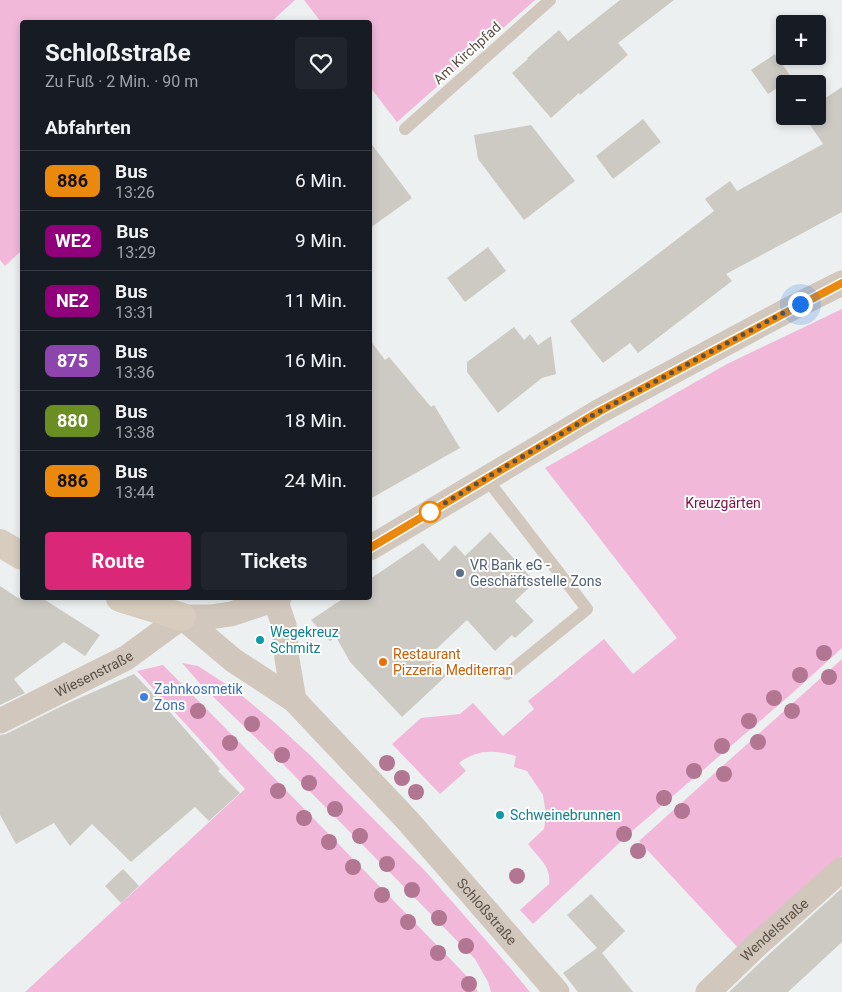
<!DOCTYPE html>
<html lang="de">
<head>
<meta charset="utf-8">
<style>
  :root { --surface:#171b24; --page:#20242c; --text:#f1f3f6; --muted:#9ea1a6; --line:#363941; --accent:#db2777 }
  body { margin:0; font-family:Roboto,sans-serif; background:var(--page); color:var(--text); height:100vh; display:flex; flex-direction:column; font-size:19px; white-space:nowrap }
  * { box-sizing:border-box; margin:0 }
  p { font-size:16px; color:var(--muted) }
  .icon { flex:none; width:28px; height:28px; fill:none; stroke:currentColor; stroke-width:2; stroke-linecap:round; stroke-linejoin:round }
  .map { position:relative; flex:1; overflow:hidden }
  .side { position:absolute; left:20px; top:20px; width:352px; height:580px; display:flex; flex-direction:column; background:var(--surface); border-radius:5px; box-shadow:0 2px 8px #0003 }
  .side>* { flex:none }
  .badge { padding:0 10px; border-radius:8px; font-size:18px; line-height:32px }
  .tools { position:absolute; left:776px; top:15px; display:grid; gap:10px }
  .tools a { display:grid; place-items:center; width:50px; height:50px; border-radius:5px; background:var(--surface); box-shadow:0 2px 8px #0003; font-size:25px }
  .you { position:absolute; width:25px; height:25px; margin:-12px; border:4px solid #fff; border-radius:50%; background:#1a73e8; box-shadow:0 0 0 8px #1a73e833 }
  .map>.badge { position:absolute; translate:-50% -50%; box-shadow:0 0 0 2px #fff }
  h2 { padding:0 25px; font-size:19px; line-height:45px }
  .round { display:grid; place-items:center; flex:none; width:52px; height:52px; border-radius:5px; background:var(--page) }
  .head { display:flex; align-items:center; justify-content:space-between; height:85px; padding:0 25px }
  h1 { font-size:24px; font-weight:700; line-height:38px }
  .primary-button { display:flex; gap:10px; margin-top:auto; padding:10px 25px }
  .primary-button a { flex:1; height:58px; border-radius:5px; background:var(--accent); color:#fff; font-size:20px; font-weight:700; line-height:58px; text-align:center }
  .primary-button a+a { background:var(--page); color:var(--text) }
  ul { padding:0; list-style:none }
  li { display:flex; align-items:center; gap:15px; height:60px; padding:0 25px; border-top:1px solid var(--line) }
  li div { flex:1 }
  li b { display:block; font-size:19px }
  li em { font-style:normal }
  li .badge { min-width:55px; font-weight:700; text-align:center }
  .map>svg:first-child { display:block }
  .green { fill:#f1b8da }
  .building { fill:#cdcac4 }
  .lines { fill:none; stroke-linecap:round; stroke-linejoin:round }
  .lane { stroke:#d1c7bc; stroke-width:12 }
  .street { stroke:#d1c7bc; stroke-width:25 }
  .secondary { stroke:#d8ccbe; stroke-width:28 }
  .tree { fill:#b27592 }
  .line-casing { stroke:#fff; stroke-width:11 }
  .line { stroke:#eb880e; stroke-width:8 }
  .walk { stroke:#5c5044; stroke-width:5; stroke-dasharray:0 9 }
  .stop-dot { fill:#fff; stroke:#eb880e; stroke-width:2.5 }
  .service-dot { fill:#5c6f8a; stroke:#fff; stroke-width:2 }
  .culture-dot { fill:#0f9aa8; stroke:#fff; stroke-width:2 }
  .food-dot { fill:#e8710a; stroke:#fff; stroke-width:2 }
  .shop-dot { fill:#3f7fe0; stroke:#fff; stroke-width:2 }
  .labels { text-anchor:middle; stroke-width:4; stroke-linejoin:round; paint-order:stroke }
  .street-label { font-size:14px; fill:#5c5044; stroke:#fff }
  .park-label { font-size:14px; fill:#821146; stroke:#fff }
  .service-label { font-size:14px; fill:#4e5e75; stroke:#fff; text-anchor:start }
  .culture-label { font-size:14px; fill:#0d838f; stroke:#fff; text-anchor:start }
  .food-label { font-size:14px; fill:#c56008; stroke:#fff; text-anchor:start }
  .shop-label { font-size:14px; fill:#366cbe; stroke:#fff; text-anchor:start }
</style>
</head>
<body>
<div class="map">
<svg width="842" height="992" viewBox="0 0 842 992">
  <rect width="100%" height="100%" fill="#edf0f0"/>
  <g class="green">
    <polygon points="0,0 295,0 271,22 22,22 22,250 5,266 0,260"/>
    <polygon points="304,0 535,0 397,122 370,87 370,22 321,22"/>
    <path d="M842,309V648L789,696L631,832L533,924L520,910L549,884C552,867 537,856 528,844L544,829L546,815L543,795L527,771L514,767L516,756C495,750 478,749 459,763L466,771L440,794L392,744L421,718L460,714L473,703L503,736L534,709L528,701L604,639L633,674L677,638L545,468L727,364Z"/>
    <polygon points="842,659 842,855 741,951 639,841"/>
    <polygon points="182,663 198,666 235,690 275,723 311,756 427,873 505,962 530,992 491,992 488,982 475,959 283,764 203,687"/>
    <polygon points="163,665 245,748 459,968 473,983 478,992 25,992 245,789 137,671"/>
  </g>
  <g class="building">
    <polygon points="620,0 674,0 618,43 628,55 580,95 579,93 551,118 512,73 528,59 527,58 559,30 568,41"/>
    <polygon points="775,54 792,78 768,94 751,70"/>
    <polygon points="842,87 842,212 726,274 732,281 638,353 630,343 603,363 570,321 714,211 705,199 730,181 737,191 823,144 804,116 818,116 818,103"/>
    <polygon points="643,119 661,142 613,179 596,156"/>
    <polygon points="531,125 575,181 524,220 478,159 474,135"/>
    <polygon points="370,142 412,198 370,228"/>
    <polygon points="488,247 506,271 465,302 447,278"/>
    <polygon points="514,327 524,340 530,334 538,345 551,336 556,374 542,378 498,413 467,372 467,362"/>
    <polygon points="370,340 385,360 389,357 431,407 434,405 460,448 370,499"/>
    <polygon points="490,532 535,582 515,601 534,621 515,638 512,635 495,651 467,620 429,656 446,676 402,717 350,662 336,637 330,641 311,620 344,598 370,598 370,579 423,543 439,561 455,545 465,556"/>
    <polygon points="0,586 18,598 42,598 100,635 85,656 64,642 14,679 25,693 0,705"/>
    <polygon points="134,674 161,702 220,769 218,771 240,793 209,821 195,807 131,862 92,824 70,846 54,823 16,844 0,815 0,735 6,734 66,704"/>
    <polygon points="123,869 139,886 121,903 105,886"/>
    <polygon points="842,888 842,942 788,992 729,992 767,956"/>
    <polygon points="591,894 625,931 602,953 633,992 578,992 563,973 597,948 567,915"/>
  </g>
  <g class="lines">
    <g class="lane">
      <polyline points="405,129 550,0"/>
      <polyline points="486,478 587,609 507,674"/>
    </g>
    <g class="street">
      <polyline points="370,548 600,411 786,311 842,283"/>
      <polyline points="275,599 284,625 287,659 294,700"/>
      <path id="s1" d="M182,617L233,660L294,700L408,821L557,992"/>
      <polyline points="182,617 210,617 231,614 279,598"/>
      <path id="s2" d="M0,721L126,658L182,617"/>
      <path id="s3" d="M708,992L757,945L842,869"/>
    </g>
    <g class="secondary">
      <polyline points="0,543 22,556"/>
      <polyline points="120,598 182,617"/>
    </g>
  </g>
  <g class="tree">
    <circle cx="824" cy="653" r="8"/>
    <circle cx="800" cy="675" r="8"/>
    <circle cx="829" cy="677" r="8"/>
    <circle cx="774" cy="698" r="8"/>
    <circle cx="198" cy="711" r="8"/>
    <circle cx="792" cy="711" r="8"/>
    <circle cx="749" cy="721" r="8"/>
    <circle cx="252" cy="724" r="8"/>
    <circle cx="758" cy="742" r="8"/>
    <circle cx="230" cy="743" r="8"/>
    <circle cx="722" cy="746" r="8"/>
    <circle cx="282" cy="755" r="8"/>
    <circle cx="387" cy="763" r="8"/>
    <circle cx="694" cy="771" r="8"/>
    <circle cx="724" cy="774" r="8"/>
    <circle cx="402" cy="778" r="8"/>
    <circle cx="309" cy="783" r="8"/>
    <circle cx="278" cy="791" r="8"/>
    <circle cx="416" cy="792" r="8"/>
    <circle cx="664" cy="798" r="8"/>
    <circle cx="335" cy="809" r="8"/>
    <circle cx="682" cy="811" r="8"/>
    <circle cx="304" cy="818" r="8"/>
    <circle cx="624" cy="834" r="8"/>
    <circle cx="360" cy="836" r="8"/>
    <circle cx="329" cy="842" r="8"/>
    <circle cx="638" cy="851" r="8"/>
    <circle cx="387" cy="864" r="8"/>
    <circle cx="353" cy="867" r="8"/>
    <circle cx="517" cy="876" r="8"/>
    <circle cx="412" cy="890" r="8"/>
    <circle cx="382" cy="895" r="8"/>
    <circle cx="439" cy="918" r="8"/>
    <circle cx="408" cy="922" r="8"/>
    <circle cx="466" cy="946" r="8"/>
    <circle cx="438" cy="953" r="8"/>
    <circle cx="469" cy="984" r="8"/>
  </g>
  <g class="lines">
    <defs>
      <polyline id="line" points="370,548 600,411 842,283"/>
    </defs>
    <use href="#line" class="line-casing"/>
    <use href="#line" class="line"/>
    <polyline class="walk" points="430,512 503,468 600,411 800,304"/>
  </g>
  <circle class="stop-dot" cx="430" cy="512" r="10"/>
  <circle class="service-dot" cx="460" cy="573" r="5"/>
  <g class="culture-dot">
    <circle cx="260" cy="640" r="5"/>
    <circle cx="500" cy="815" r="5"/>
  </g>
  <circle class="food-dot" cx="383" cy="662" r="5"/>
  <circle class="shop-dot" cx="144" cy="697" r="5"/>
  <g class="labels">
    <g class="street-label">
      <text transform="translate(467 53) rotate(-42)" y="5">Am Kirchpfad</text>
      <text dy="5" stroke="none"><textPath href="#s2" startOffset="105">Wiesenstraße</textPath></text>
      <text dy="5" stroke="none"><textPath href="#s1" startOffset="426">Schloßstraße</textPath></text>
      <text dy="5" stroke="none"><textPath href="#s3" startOffset="91">Wendelstraße</textPath></text>
    </g>
    <g class="park-label">
      <text x="723" y="508">Kreuzgärten</text>
    </g>
    <g class="service-label">
      <text x="470" y="570">VR Bank eG -<tspan x="470" dy="16">Geschäftsstelle Zons</tspan></text>
    </g>
    <g class="culture-label">
      <text x="270" y="637">Wegekreuz<tspan x="270" dy="16">Schmitz</tspan></text>
      <text x="510" y="820">Schweinebrunnen</text>
    </g>
    <g class="food-label">
      <text x="393" y="659">Restaurant<tspan x="393" dy="16">Pizzeria Mediterran</tspan></text>
    </g>
    <g class="shop-label">
      <text x="154" y="694">Zahnkosmetik<tspan x="154" dy="16">Zons</tspan></text>
    </g>
  </g>
</svg>
<div class="tools">
<a>+</a>
<a>−</a>
</div>
<div class="you" style="left:800px;top:304px"></div>
<section class="side">
<div class="head"><div><h1>Schloßstraße</h1><p>Zu Fuß · 2 Min. · 90 m</p></div><a class="round"><svg class="icon" aria-label="heart" viewBox="0 0 24 24"><path d="M12 20l-8-8c-3-5 5-10 8-4 3-6 11-1 8 4z"/></svg></a></div>
<h2>Abfahrten</h2>
<ul>
<li><span class="badge" style="background:#eb880e;color:#111">886</span><div><b>Bus</b><p>13:26</p></div><em>6 Min.</em></li>
<li><span class="badge" style="background:#91007b;color:#fff">WE2</span><div><b>Bus</b><p>13:29</p></div><em>9 Min.</em></li>
<li><span class="badge" style="background:#91007b;color:#fff">NE2</span><div><b>Bus</b><p>13:31</p></div><em>11 Min.</em></li>
<li><span class="badge" style="background:#8e44ad;color:#fff">875</span><div><b>Bus</b><p>13:36</p></div><em>16 Min.</em></li>
<li><span class="badge" style="background:#6b8e23;color:#fff">880</span><div><b>Bus</b><p>13:38</p></div><em>18 Min.</em></li>
<li><span class="badge" style="background:#eb880e;color:#111">886</span><div><b>Bus</b><p>13:44</p></div><em>24 Min.</em></li>
</ul>
<div class="primary-button"><a>Route</a><a>Tickets</a></div>
</section>
</div>
</body>
</html>
